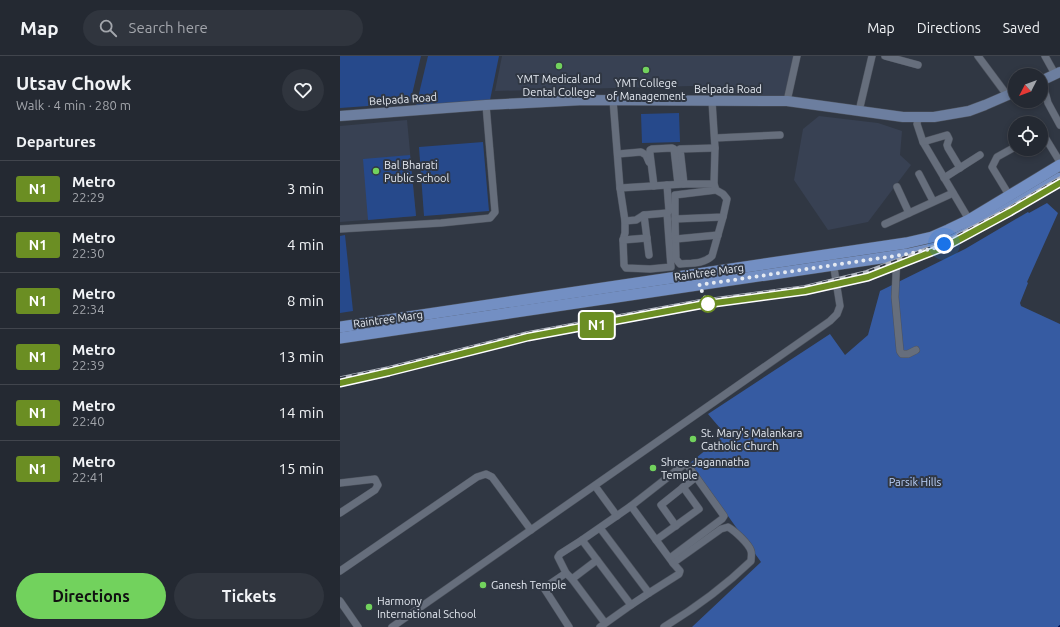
<!DOCTYPE html>
<html lang="en">
<head>
<meta charset="utf-8">
<style>
  :root { --surface:#242932; --page:#30353e; --text:#f1f3f6; --muted:#a3a6ac; --line:#41454d; --accent:#72d25d }
  body { margin:0; font-family:Ubuntu,sans-serif; background:var(--page); color:var(--text); height:100vh; display:flex; flex-direction:column; font-size:15px; white-space:nowrap }
  * { box-sizing:border-box; margin:0 }
  p { font-size:13px; color:var(--muted) }
  .icon { flex:none; width:22px; height:22px; fill:none; stroke:currentColor; stroke-width:2; stroke-linecap:round; stroke-linejoin:round }
  .map { position:relative; flex:1; overflow:hidden }
  .side { display:flex; flex-direction:column; background:var(--surface); width:340px }
  .side>* { flex:none }
  .badge { padding:0 8px; border-radius:3px; font-size:14px; line-height:26px }
  .needle { width:26px; rotate:228deg }
  .buttons { position:absolute; left:668px; top:12px; display:grid; gap:8px }
  .buttons a { display:grid; place-items:center; width:40px; height:40px; border-radius:50%; background:var(--surface); box-shadow:0 2px 6px #0003,0 0 0 1px var(--line); font-size:20px }
  .you { position:absolute; width:20px; height:20px; margin:-10px; border:3px solid #fff; border-radius:50%; background:#1a73e8; box-shadow:0 0 0 6px #1a73e833 }
  .map>.badge { position:absolute; translate:-50% -50%; box-shadow:0 0 0 2px #fff }
  h2 { padding:0 16px; font-size:15px; line-height:36px }
  .round { display:grid; place-items:center; flex:none; width:42px; height:42px; border-radius:21px; background:var(--page) }
  .overview { display:flex; align-items:center; justify-content:space-between; height:68px; padding:0 16px }
  h1 { font-size:19px; font-weight:700; line-height:30px }
  .primary-button { display:flex; gap:8px; margin-top:auto; padding:8px 16px }
  .primary-button a { flex:1; height:46px; border-radius:24px; background:var(--accent); color:#111; font-size:16px; font-weight:700; line-height:46px; text-align:center }
  .primary-button a+a { background:var(--page); color:var(--text) }
  ul { padding:0; list-style:none }
  li { display:flex; align-items:center; gap:12px; height:56px; padding:0 16px; border-top:1px solid var(--line) }
  li div { flex:1 }
  li b { display:block; font-size:15px }
  li em { font-style:normal }
  li .badge { min-width:44px; font-weight:700; text-align:center }
  header { display:flex; align-items:center; gap:24px; box-sizing:border-box; height:56px; padding:0 20px; background:var(--surface); border-bottom:1px solid var(--line) }
  header strong { font-size:19px }
  nav { display:flex; gap:22px; margin-inline-start:auto; font-size:14px }
  .search { width:280px; height:36px; background:var(--page); display:flex; align-items:center; gap:10px; box-sizing:border-box; padding:0 14px; border-radius:22px; color:var(--muted); font-size:15px }
  main { display:flex; flex:1; min-height:0 }
  .map>svg:first-child { display:block }
  .built { fill:#384153 }
  .green { fill:#26498b }
  .forest { fill:#365ba2 }
  .lines { fill:none; stroke-linecap:round; stroke-linejoin:round }
  .stream { stroke:#000e50; stroke-width:2 }
  .street-casing { stroke:#4d535e; stroke-width:8 }
  .secondary-casing { stroke:#4d535e; stroke-width:11 }
  .primary-casing { stroke:#4d535e; stroke-width:12 }
  .street { stroke:#666e7c; stroke-width:7 }
  .secondary { stroke:#6c7e9f; stroke-width:10 }
  .primary { stroke:#738fc3; stroke-width:11 }
  .rail-casing { stroke:#afb4be; stroke-width:3.5 }
  .rail { stroke:#303743; stroke-width:2; stroke-dasharray:6; stroke-linecap:butt }
  .line-casing { stroke:#fff; stroke-width:9 }
  .line { stroke:#6b8e23; stroke-width:6 }
  .walk { stroke:#e4e9f1; stroke-width:4; stroke-dasharray:0 7.2 }
  .poi-dot { fill:#72d25d; stroke:#303743; stroke-width:1.5 }
  .stop-dot { fill:#fff; stroke:#6b8e23; stroke-width:2 }
  .labels { text-anchor:middle; stroke-width:4; stroke-linejoin:round; paint-order:stroke }
  .poi-label { font-size:11px; fill:#e4e9f1; stroke:#303743; text-anchor:start }
  .street-label { font-size:11px; fill:#e4e9f1; stroke:#303743 }
  .park-label { font-size:11px; fill:#bcd2fa; stroke:#303743 }
</style>
</head>
<body>
<header>
<strong>Map</strong>
<div class="search"><svg class="icon" aria-label="search" viewBox="0 0 24 24"><circle cx="10" cy="10" r="6"/><path d="M15 15l6 6"/></svg>Search here</div>
<nav><a>Map</a><a>Directions</a><a>Saved</a></nav>
</header>
<main>
<section class="side">
<div class="overview"><div><h1>Utsav Chowk</h1><p>Walk · 4 min · 280 m</p></div><a class="round"><svg class="icon" aria-label="heart" viewBox="0 0 24 24"><path d="M12 20l-8-8c-3-5 5-10 8-4 3-6 11-1 8 4z"/></svg></a></div>
<h2>Departures</h2>
<ul>
<li><span class="badge" style="background:#6b8e23;color:#fff">N1</span><div><b>Metro</b><p>22:29</p></div><em>3 min</em></li>
<li><span class="badge" style="background:#6b8e23;color:#fff">N1</span><div><b>Metro</b><p>22:30</p></div><em>4 min</em></li>
<li><span class="badge" style="background:#6b8e23;color:#fff">N1</span><div><b>Metro</b><p>22:34</p></div><em>8 min</em></li>
<li><span class="badge" style="background:#6b8e23;color:#fff">N1</span><div><b>Metro</b><p>22:39</p></div><em>13 min</em></li>
<li><span class="badge" style="background:#6b8e23;color:#fff">N1</span><div><b>Metro</b><p>22:40</p></div><em>14 min</em></li>
<li><span class="badge" style="background:#6b8e23;color:#fff">N1</span><div><b>Metro</b><p>22:41</p></div><em>15 min</em></li>
</ul>
<div class="primary-button"><a>Directions</a><a>Tickets</a></div>
</section>
<div class="map">
<svg width="720" height="571" viewBox="0 0 720 571">
  <rect width="100%" height="100%" fill="#303743"/>
  <g class="built">
    <polygon points="162,0 458,0 450,48 352,30 155,35"/>
    <polygon points="479,60 538,67 562,75 560,99 571,109 528,166 488,174 454,124 463,73"/>
    <polygon points="67,64 76,160 0,166 0,70"/>
  </g>
  <g class="green">
    <polygon points="0,0 81,0 70,47 0,52"/>
    <polygon points="88,0 159,0 150,44 76,50"/>
    <polygon points="339,57 340,86 302,87 301,58"/>
    <polygon points="143,86 149,155 84,160 79,91"/>
    <polygon points="70,99 76,160 28,164 23,103"/>
    <polygon points="5,179 13,255 0,257 0,180"/>
  </g>
  <polygon class="forest" points="707,147 718,157 687,226 688,227 680,247 681,250 720,268 720,571 352,571 421,506 350,407 385,378 368,358 490,278 505,299 528,279 540,235 625,193 688,156 689,157"/>
  <g class="lines">
    <polyline class="stream" points="719,571 720,570"/>
    <defs>
      <g id="street">
        <polyline points="545,0 578,9"/>
        <polyline points="638,0 667,39"/>
        <polyline points="705,0 715,18"/>
        <polyline points="702,25 708,47 720,69"/>
        <polyline points="273,44 280,132 285,165 285,177 283,184 284,209 286,212 310,213 331,211 327,157 329,155 327,129"/>
        <polyline points="447,45 457,0"/>
        <polyline points="519,55 532,0"/>
        <polyline points="578,62 577,68 583,86 631,167"/>
        <polyline points="701,78 706,83 720,106"/>
        <polyline points="375,82 440,79"/>
        <polyline points="583,86 607,79 609,83 607,89 608,92 620,112"/>
        <polyline points="278,98 301,96 306,99 309,106"/>
        <polyline points="579,118 593,145"/>
        <polyline points="604,122 640,99"/>
        <polyline points="344,128 340,93 375,92"/>
        <polyline points="374,128 376,134 383,138 387,143 383,161 335,163 335,139 376,134"/>
        <polyline points="314,130 310,98 310,94 312,93 332,92 334,93 338,128"/>
        <polyline points="557,131 569,157"/>
        <polyline points="280,132 344,128 374,128 375,92 372,45"/>
        <polyline points="669,139 652,111 657,101 675,91"/>
        <polyline points="304,159 309,199"/>
        <path d="M335,163L336,203L340,208C351,207 364,208 372,200L383,161"/>
        <polyline points="285,165 296,164 304,159 327,157"/>
        <polyline points="545,168 613,137"/>
        <polyline points="0,173 101,167 150,162 155,156 146,49"/>
        <polyline points="336,183 378,179"/>
        <polyline points="283,184 307,182"/>
        <polyline points="557,199 555,241 560,295 562,298 568,298 576,294"/>
        <polyline points="0,427 35,423 38,429 35,434 0,457"/>
        <polyline points="255,430 277,460"/>
        <path d="M291,450L333,507L381,473L388,471C395,475 409,488 411,495C412,498 411,502 411,505C384,531 357,551 324,571"/>
        <polyline points="336,470 321,449 356,421"/>
        <polyline points="260,472 309,537 291,549 242,484 291,450 346,407 384,460 382,463 330,502"/>
        <polyline points="242,484 220,498 218,501 226,517 232,523 265,567"/>
        <polyline points="316,484 359,453 343,431"/>
        <polyline points="0,515 137,421 146,418 152,421 191,474"/>
        <polyline points="226,517 204,532 229,571"/>
        <polyline points="232,523 257,504"/>
        <polyline points="309,537 339,518 340,515 333,507"/>
        <polyline points="0,545 18,571"/>
        <polyline points="52,571 490,265 497,258 500,250 493,206"/>
        <polyline points="260,571 291,549"/>
      </g>
      <g id="secondary">
        <polyline points="701,25 720,16"/>
        <polyline points="0,60 146,49 244,44 447,45 563,61 594,61 629,55 645,49 675,36"/>
      </g>
      <g id="primary">
        <polyline points="0,271 566,187 592,181 608,174 629,164 720,109"/>
        <polyline points="0,282 568,198 595,192 613,184 634,173 720,122"/>
      </g>
    </defs>
    <use href="#street" class="street-casing"/>
    <use href="#secondary" class="secondary-casing"/>
    <use href="#primary" class="primary-casing"/>
    <use href="#street" class="street"/>
    <use href="#secondary" class="secondary"/>
    <use href="#primary" class="primary"/>
    <defs>
      <polyline id="rail" points="0,322 48,312 187,277 359,245 464,231 526,216 605,186 669,152 720,122"/>
    </defs>
    <use href="#rail" class="rail-casing"/>
    <use href="#rail" class="rail"/>
  </g>
  <g class="lines">
    <defs>
      <polyline id="line" points="0,327 49,316 188,281 360,249 465,235 528,221 607,190 670,156 720,127"/>
    </defs>
    <use href="#line" class="line-casing"/>
    <use href="#line" class="line"/>
    <polyline class="walk" points="368,248 359,229 568,198 595,192 604,188"/>
  </g>
  <g class="poi-dot">
    <circle cx="219" cy="10" r="4"/>
    <circle cx="306" cy="14" r="4"/>
    <circle cx="36" cy="115" r="4"/>
    <circle cx="353" cy="383" r="4"/>
    <circle cx="313" cy="412" r="4"/>
    <circle cx="143" cy="529" r="4"/>
    <circle cx="29" cy="551" r="4"/>
  </g>
  <circle class="stop-dot" cx="368" cy="248" r="8"/>
  <g class="labels">
    <g class="poi-label">
      <text x="219" y="27" text-anchor="middle">YMT Medical and<tspan x="219" dy="13">Dental College</tspan></text>
      <text x="306" y="31" text-anchor="middle">YMT College<tspan x="306" dy="13">of Management</tspan></text>
      <text x="44" y="113">Bal Bharati<tspan x="44" dy="13">Public School</tspan></text>
      <text x="361" y="381">St. Mary's Malankara<tspan x="361" dy="13">Catholic Church</tspan></text>
      <text x="321" y="410">Shree Jagannatha<tspan x="321" dy="13">Temple</tspan></text>
      <text x="151" y="533">Ganesh Temple</text>
      <text x="37" y="549">Harmony<tspan x="37" dy="13">International School</tspan></text>
    </g>
    <g class="street-label">
      <text x="388" y="37">Belpada Road</text>
      <text transform="translate(63 43) rotate(-4)" y="4">Belpada Road</text>
      <text transform="translate(369 216) rotate(-8)" y="4">Raintree Marg</text>
      <text transform="translate(48 263) rotate(-8)" y="4">Raintree Marg</text>
    </g>
    <g class="park-label">
      <text x="575" y="430">Parsik Hills</text>
    </g>
  </g>
</svg>
<div class="buttons">
<a><svg class="needle" viewBox="-14 -14 28 28"><path d="M0-13l5 13h-10z" fill="#e53935"/><path d="M0 13l5-13h-10z" fill="#a3a6ac"/></svg></a>
<a><svg class="icon" aria-label="locate" viewBox="0 0 24 24"><circle cx="12" cy="12" r="6"/><path d="M12 2v4M12 18v4M2 12h4M18 12h4"/></svg></a>
</div>
<div class="you" style="left:604px;top:188px"></div>
<b class="badge" style="left:257px;top:269px;background:#6b8e23;color:#fff">N1</b>
</div>
</main>
</body>
</html>
